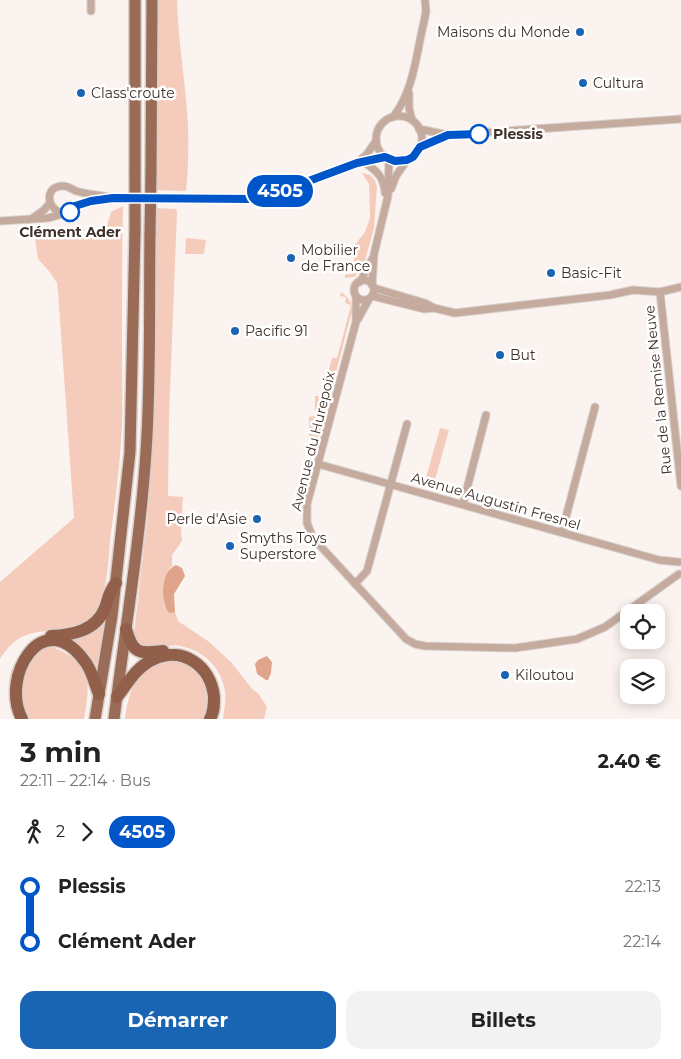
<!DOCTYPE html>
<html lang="fr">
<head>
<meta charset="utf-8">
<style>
  :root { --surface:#fff; --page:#f2f2f2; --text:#222; --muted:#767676; --accent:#1964b3 }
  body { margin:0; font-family:Montserrat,sans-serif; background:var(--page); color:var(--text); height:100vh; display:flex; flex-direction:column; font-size:19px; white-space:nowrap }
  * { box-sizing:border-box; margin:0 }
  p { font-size:16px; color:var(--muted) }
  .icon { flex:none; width:28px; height:28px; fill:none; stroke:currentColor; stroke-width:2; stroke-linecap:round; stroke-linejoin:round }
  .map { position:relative; height:719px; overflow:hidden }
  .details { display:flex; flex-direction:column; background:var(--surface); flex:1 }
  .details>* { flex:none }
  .badge { padding:0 10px; border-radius:16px; font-size:18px; line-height:32px }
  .tools { position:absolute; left:620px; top:604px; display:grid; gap:10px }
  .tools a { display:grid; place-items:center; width:45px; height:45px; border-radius:10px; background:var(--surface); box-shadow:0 2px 12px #0003; font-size:25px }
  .map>.badge { position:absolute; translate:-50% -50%; box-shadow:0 0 0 2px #fff }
  .legs { display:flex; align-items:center; gap:8px; height:55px; padding:0 20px; font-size:16px }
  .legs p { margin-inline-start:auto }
  .head { display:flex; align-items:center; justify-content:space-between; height:85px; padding:0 20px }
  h1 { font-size:28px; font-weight:700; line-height:38px }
  .cta { display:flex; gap:10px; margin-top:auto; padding:10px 20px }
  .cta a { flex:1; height:58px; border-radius:15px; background:var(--accent); color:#fff; font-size:20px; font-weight:700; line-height:58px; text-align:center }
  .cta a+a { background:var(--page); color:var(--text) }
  ul { padding:0 20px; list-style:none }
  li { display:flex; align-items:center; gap:18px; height:55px; font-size:19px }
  li i { display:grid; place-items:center; width:8px; height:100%; margin:0 6px; background:currentColor }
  li i::after { content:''; width:12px; height:12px; margin:-6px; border:4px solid; border-radius:50%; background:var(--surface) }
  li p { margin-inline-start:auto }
  li:first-child i { background:linear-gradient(#0000 50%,currentColor 0) }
  li:last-child i { background:linear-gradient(currentColor 50%,#0000 0) }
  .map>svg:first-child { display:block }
  .green { fill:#f5ccbb }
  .water { fill:#e0a48b }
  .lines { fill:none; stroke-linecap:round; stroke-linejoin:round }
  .minor-casing { stroke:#d9d0cc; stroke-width:9 }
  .primary-casing { stroke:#d9d0cc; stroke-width:14 }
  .trunk-casing { stroke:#d9d0cc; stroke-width:15 }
  .minor { stroke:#c5aa9e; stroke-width:7 }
  .primary { stroke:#9a6b57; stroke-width:11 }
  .trunk { stroke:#92604a; stroke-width:12 }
  .primary-bridge-casing { stroke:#d9d0cc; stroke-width:14; stroke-linecap:butt }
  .primary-bridge { stroke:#9a6b57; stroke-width:11 }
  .line-1-casing { stroke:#fff; stroke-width:11 }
  .line-1 { stroke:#0055c8; stroke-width:8 }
  .poi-dot { fill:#1964b3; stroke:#fff; stroke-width:2 }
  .stop-1-dot { fill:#fff; stroke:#0055c8; stroke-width:2.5 }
  .labels { text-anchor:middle; stroke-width:5; stroke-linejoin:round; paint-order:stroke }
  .poi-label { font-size:14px; fill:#3f302a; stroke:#fff; text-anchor:start }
  .stop-label { font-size:14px; font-weight:bold; fill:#3f302a; stroke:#fff; text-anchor:start }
  .street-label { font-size:14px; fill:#3f302a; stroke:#fff }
</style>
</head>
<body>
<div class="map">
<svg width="681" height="719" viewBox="0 0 681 719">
  <rect width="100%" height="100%" fill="#fbf3f0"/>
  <g class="green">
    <path d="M157,0H177C178,42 186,84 188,126C189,148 188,170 186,191L156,190Z"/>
    <polygon points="356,171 370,175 375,180 377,187 374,228 363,268 354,277 345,278 345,275 354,273 354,246 365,232 370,218 369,184 362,173"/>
    <path d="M123,206C122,254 122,302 122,351C122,376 123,401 122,426C120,462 116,497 111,532C108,558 109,591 94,613C76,639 48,625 24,636C14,640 6,649 0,659V582L74,518L58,292L57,283L49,271L38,259L35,238L99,237L106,229L111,212Z"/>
    <path d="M155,208L176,209L177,212L169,418L168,496L183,497L181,530L182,541L172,555V566L170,568C166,583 159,598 168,612H175L178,621L208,641L231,662L253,690L258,693L267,707L264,719H223C224,710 226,701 225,692C222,668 203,650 180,646C169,644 159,649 149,648C140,648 136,640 134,633L147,522L153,442Z"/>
    <polygon points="186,238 206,240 204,254 185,254"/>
    <path d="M341,292C349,298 352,302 352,311L334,380L328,381L326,380L332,358H337L351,305L345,303L346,297L340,296Z"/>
    <polygon points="325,390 329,394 325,410 321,410 320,415 324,417 315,450 309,439 309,417 315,416 315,396 325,396"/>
    <polygon points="440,428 449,430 433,487 424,485"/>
    <polygon points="104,622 105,625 99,667 96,669 73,645 73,640"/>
    <path d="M52,647C92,662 91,682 84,719H28C23,715 18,711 14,705C4,688 9,659 29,651C36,649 45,648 52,647Z"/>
    <path d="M165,660L188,663L202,673L210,705L204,719H125C127,701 132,681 147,669C152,665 160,663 165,660Z"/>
  </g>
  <g class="water">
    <path d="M176,565L182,568L185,576L174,594L175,612L171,613L168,612C161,600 160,572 176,565Z"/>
    <polygon points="267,656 272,662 271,673 268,680 266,680 257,674 255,664 258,660"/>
  </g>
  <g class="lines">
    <defs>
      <g id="minor">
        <polyline points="91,11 91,0"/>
        <polyline points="409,93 409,108 412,120"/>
        <circle cx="399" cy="139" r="23"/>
        <path d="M393,117C414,91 416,54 424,22L426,11L425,0"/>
        <polyline points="419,129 448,135 681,119"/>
        <polyline points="420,147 447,135"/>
        <path d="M364,162C377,171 384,177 385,193"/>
        <polyline points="357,163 367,154 376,141"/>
        <polyline points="391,189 396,176 407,160"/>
        <path d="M62,213C47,209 44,188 61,186C68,185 71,189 76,191C86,194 97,195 108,197"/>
        <polyline points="30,220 44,210 50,203"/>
        <polyline points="0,221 48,218 70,212 75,206 91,201 113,198 253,199 263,198 357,163 385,157"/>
        <circle cx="364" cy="290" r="10"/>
        <polyline points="360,282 372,259"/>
        <polyline points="372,285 374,254 388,196 389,159"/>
        <polyline points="374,288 425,303 434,308 455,313 610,295 633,290 660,292 681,287"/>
        <polyline points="660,292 681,486"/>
        <polyline points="356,296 356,322 307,504 307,523 313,538 406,639 415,644 425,646 515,648 577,639 605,627 679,574"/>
        <polyline points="372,296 424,309 434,308"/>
        <polyline points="358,319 369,299"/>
        <polyline points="318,464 659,560 679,562"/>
        <polyline points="463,504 486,415"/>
        <polyline points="562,532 595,407"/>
        <polyline points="355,584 367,571 407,424"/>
      </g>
      <g id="primary">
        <polyline points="135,172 135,0"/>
        <polyline points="151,172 152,0"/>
        <polyline points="95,719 112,616 130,452 135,231"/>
        <path d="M114,719C125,630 140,542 146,452C151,380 149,306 150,233"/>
      </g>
      <g id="trunk">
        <path d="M126,629C133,654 139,654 163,651"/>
        <path d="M51,636C72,635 96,631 105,608C109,597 108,593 116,583"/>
        <path d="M117,697C128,683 136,667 154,659C183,646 211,666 214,697C214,705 214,712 210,719"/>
        <path d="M22,719C0,677 42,606 83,659C92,669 94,682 99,694"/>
      </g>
    </defs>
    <use href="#minor" class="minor-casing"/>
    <use href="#primary" class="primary-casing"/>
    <use href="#trunk" class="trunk-casing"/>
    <use href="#minor" class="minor"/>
    <use href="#primary" class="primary"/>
    <use href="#trunk" class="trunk"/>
    <defs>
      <g id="primary-bridge">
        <polyline points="135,231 135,172"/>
        <polyline points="150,233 151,172"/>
      </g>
    </defs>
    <use href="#primary-bridge" class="primary-bridge-casing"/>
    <use href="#primary-bridge" class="primary-bridge"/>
  </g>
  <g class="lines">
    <defs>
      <polyline id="line-1" points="70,212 75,206 91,201 113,198 253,199 263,198 357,163 385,157 395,161 407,160 413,157 420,147 448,135 479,134"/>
    </defs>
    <use href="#line-1" class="line-1-casing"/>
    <use href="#line-1" class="line-1"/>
  </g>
  <g class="poi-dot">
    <circle cx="580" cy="32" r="5"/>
    <circle cx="583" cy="83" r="5"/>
    <circle cx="81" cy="93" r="5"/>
    <circle cx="291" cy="258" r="5"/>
    <circle cx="551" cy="273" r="5"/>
    <circle cx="235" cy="331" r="5"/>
    <circle cx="500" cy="355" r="5"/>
    <circle cx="257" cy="519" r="5"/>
    <circle cx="230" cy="546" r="5"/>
    <circle cx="505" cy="675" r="5"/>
  </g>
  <g class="stop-1-dot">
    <circle cx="479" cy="134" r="9"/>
    <circle cx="70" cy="212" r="9"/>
  </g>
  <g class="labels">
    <g class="poi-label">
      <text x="570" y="37" text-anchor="end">Maisons du Monde</text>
      <text x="593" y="88">Cultura</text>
      <text x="91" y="98">Class'croute</text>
      <text x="301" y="255">Mobilier<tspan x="301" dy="16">de France</tspan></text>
      <text x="561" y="278">Basic-Fit</text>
      <text x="245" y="336">Pacific 91</text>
      <text x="510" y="360">But</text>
      <text x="247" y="524" text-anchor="end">Perle d'Asie</text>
      <text x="240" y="543">Smyths Toys<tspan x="240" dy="16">Superstore</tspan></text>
      <text x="515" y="680">Kiloutou</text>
    </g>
    <g class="stop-label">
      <text x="493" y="139">Plessis</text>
      <text x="70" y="237" text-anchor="middle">Clément Ader</text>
    </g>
    <g class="street-label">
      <text transform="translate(658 390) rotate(-96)" y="5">Rue de la Remise Neuve</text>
      <text transform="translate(313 441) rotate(-76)" y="5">Avenue du Hurepoix</text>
      <text transform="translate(496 501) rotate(16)" y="5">Avenue Augustin Fresnel</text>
    </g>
  </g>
</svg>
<div class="tools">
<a><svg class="icon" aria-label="locate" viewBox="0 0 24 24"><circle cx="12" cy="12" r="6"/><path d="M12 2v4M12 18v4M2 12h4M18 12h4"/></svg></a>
<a><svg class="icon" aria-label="layers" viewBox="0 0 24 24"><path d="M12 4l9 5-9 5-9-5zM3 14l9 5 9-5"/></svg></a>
</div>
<b class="badge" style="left:280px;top:191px;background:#0055c8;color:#fff">4505</b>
</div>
<section class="details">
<div class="head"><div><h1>3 min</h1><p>22:11 – 22:14 · Bus</p></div><b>2.40 €</b></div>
<div class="legs"><svg class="icon" aria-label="walk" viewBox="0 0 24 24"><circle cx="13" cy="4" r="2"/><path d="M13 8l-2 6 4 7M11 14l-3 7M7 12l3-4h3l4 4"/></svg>2<svg class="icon" aria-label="forward" viewBox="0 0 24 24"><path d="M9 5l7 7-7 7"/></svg><b class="badge" style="background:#0055c8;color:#fff">4505</b></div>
<ul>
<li><i style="color:#0055c8"></i><b>Plessis</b><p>22:13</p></li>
<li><i style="color:#0055c8"></i><b>Clément Ader</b><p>22:14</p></li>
</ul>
<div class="cta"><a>Démarrer</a><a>Billets</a></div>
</section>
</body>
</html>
